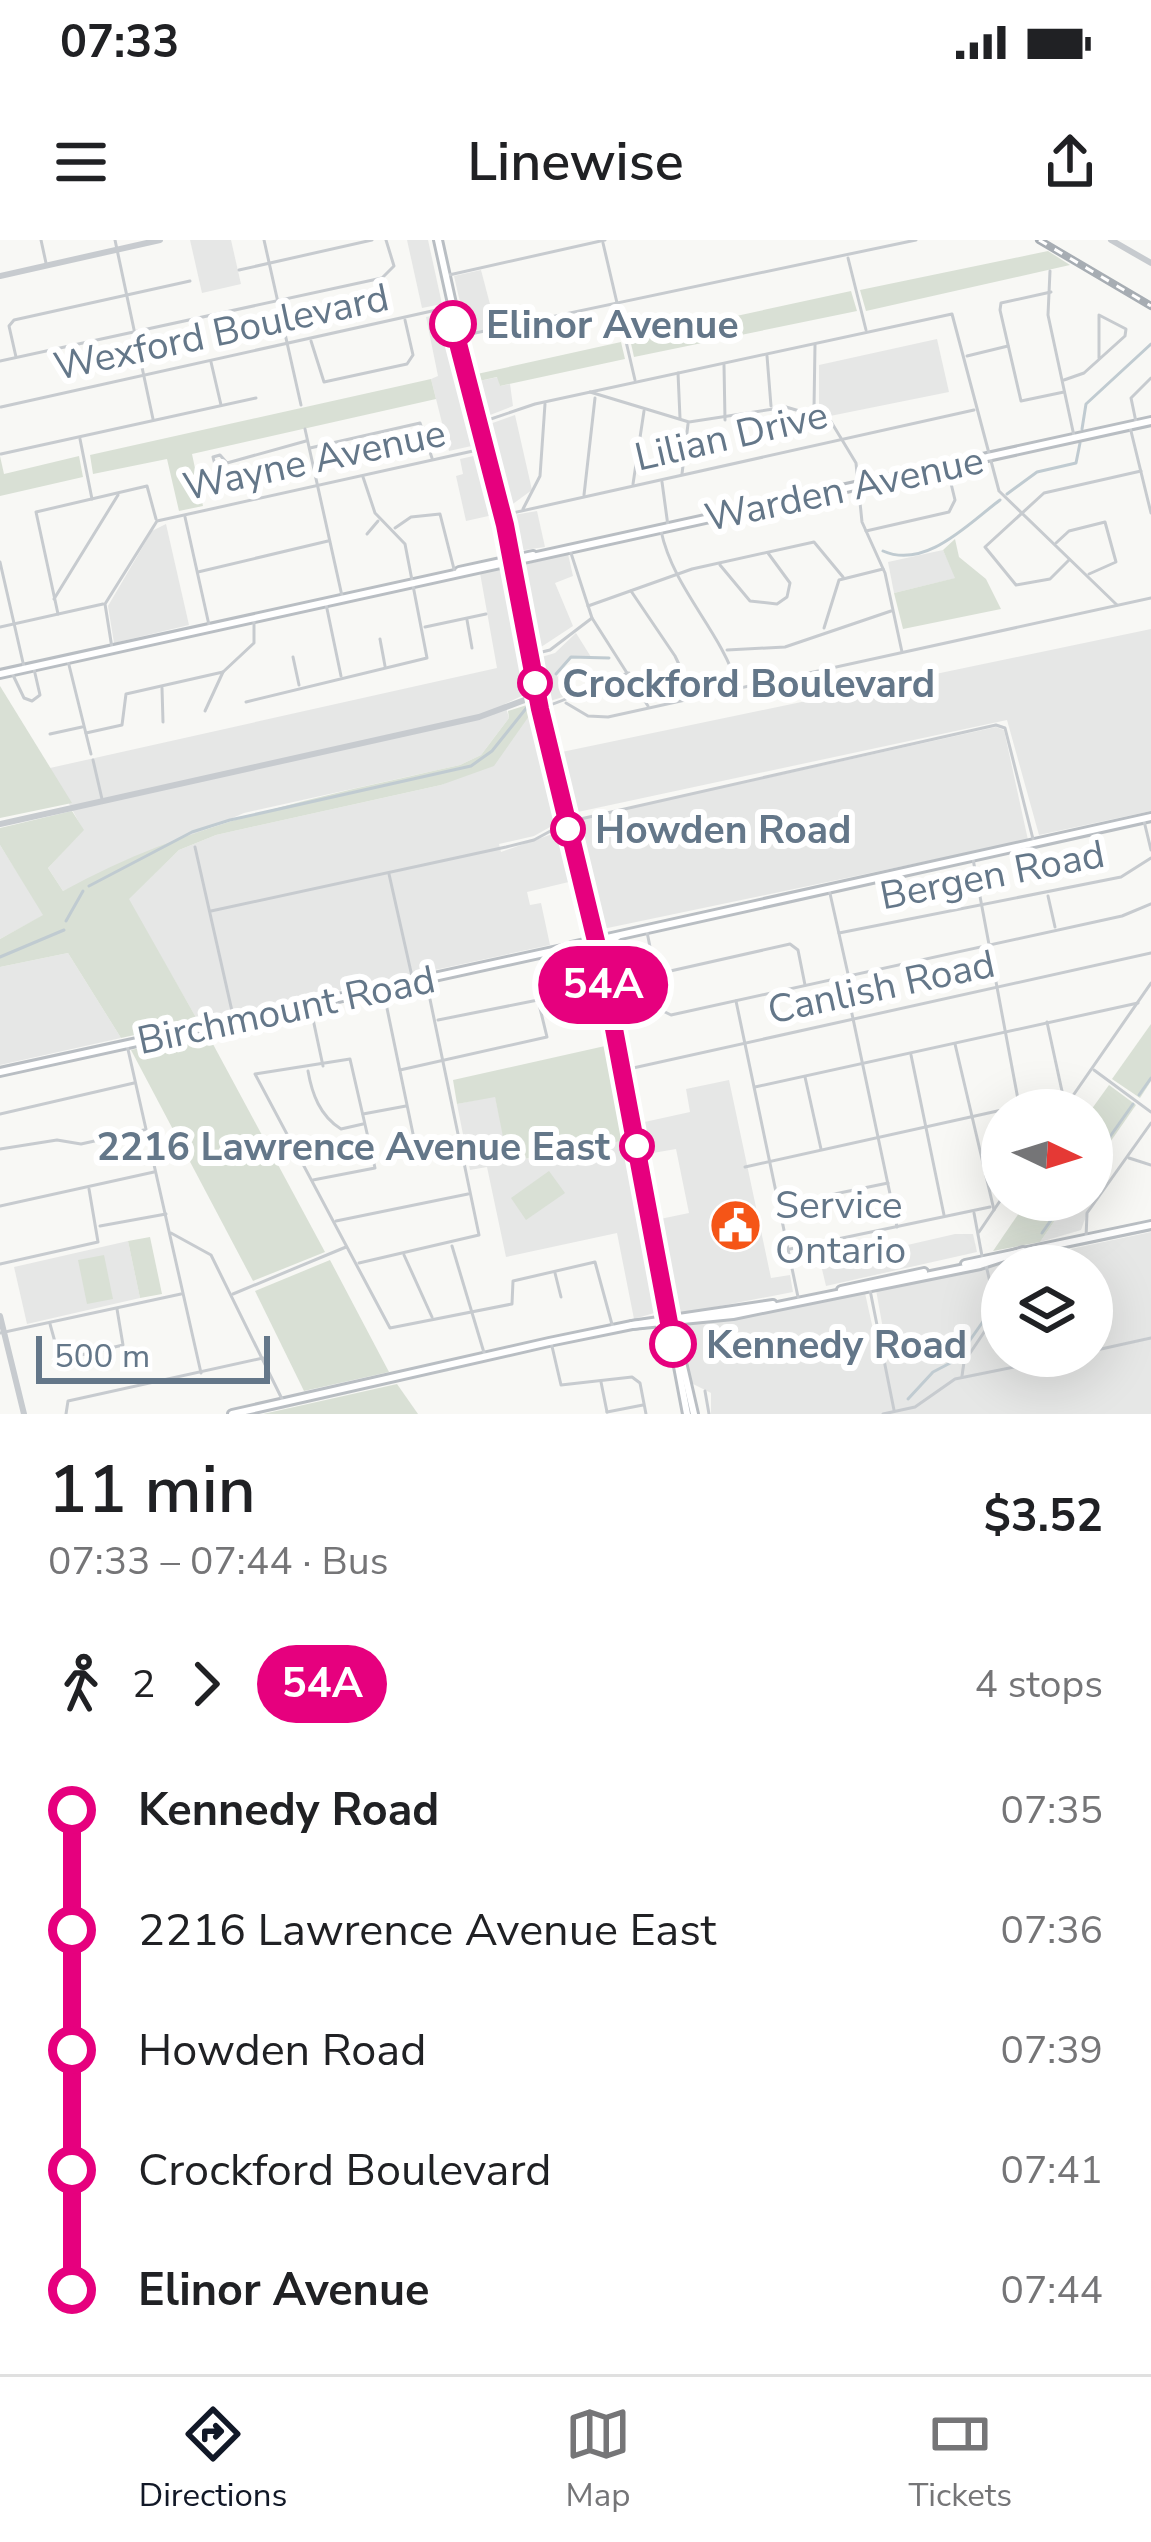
<!DOCTYPE html>
<html lang="en">
<head>
<meta charset="utf-8">
<style>
  :root { --surface:#fff; --page:#f2f2f2; --text:#202124; --muted:#757577; --line:#e0e0e0; --accent:#111827 }
  body { margin:0; font-family:"Nunito Sans",sans-serif; background:var(--page); color:var(--text); height:100vh; display:flex; flex-direction:column; font-size:45px; white-space:nowrap }
  * { box-sizing:border-box; margin:0 }
  p { font-size:39px; color:var(--muted) }
  .icon { flex:none; width:66px; height:66px; fill:none; stroke:currentColor; stroke-width:2; stroke-linecap:round; stroke-linejoin:round }
  .map { position:relative; height:1174px; overflow:hidden }
  .panel { display:flex; flex-direction:column; background:var(--surface); flex:1 }
  .panel>* { flex:none }
  .badge { padding:0 24px; border-radius:39px; font-size:42px; line-height:78px }
  .needle { width:78px; rotate:94deg }
  .buttons { position:absolute; left:981px; top:849px; display:grid; gap:24px }
  .buttons a { display:grid; place-items:center; width:132px; height:132px; border-radius:50%; background:var(--surface); box-shadow:0 12px 48px #0002; font-size:60px }
  .scale { position:absolute; left:36px; bottom:30px; width:234px; box-sizing:border-box; padding-left:12px; border:6px solid #647789; border-top:0; font-size:33px; line-height:42px; white-space:nowrap; color:#647789; -webkit-text-stroke:9px #fff; paint-order:stroke }
  .map>.badge { position:absolute; translate:-50% -50%; box-shadow:0 0 0 6px #fff }
  .legs { display:flex; align-items:center; gap:18px; height:132px; padding:0 48px; font-size:39px }
  .legs p { margin-inline-start:auto }
  .head { display:flex; align-items:center; justify-content:space-between; height:204px; padding:0 48px }
  h1 { font-size:66px; font-weight:600; line-height:90px }
  ul { padding:0 48px; list-style:none }
  li { display:flex; align-items:center; gap:42px; height:120px; font-size:45px }
  li i { display:grid; place-items:center; width:18px; height:100%; margin:0 15px; background:currentColor }
  li i::after { content:''; width:30px; height:30px; margin:-15px; border:9px solid; border-radius:50%; background:var(--surface) }
  li p { margin-inline-start:auto }
  li:first-child i { background:linear-gradient(#0000 50%,currentColor 0) }
  li:last-child i { background:linear-gradient(currentColor 50%,#0000 0) }
  .status { display:flex; justify-content:space-between; align-items:center; height:84px; padding:0 60px; background:var(--surface); direction:ltr }
  .status svg { height:33px; fill:currentColor }
  header { display:flex; justify-content:space-between; align-items:center; height:156px; padding:0 48px; background:var(--surface); font-size:54px; font-weight:600 }
  .menu { display:flex; justify-content:space-around; align-items:center; height:168px; border-top:3px solid var(--line); background:var(--surface); font-size:33px; color:var(--muted) }
  .menu a { display:grid; justify-items:center; gap:6px }
  .menu .selected { color:var(--accent) }
  .map>svg:first-child { display:block }
  .built { fill:#e6e7e6; fill-rule:evenodd }
  .green { fill:#d9e0d5 }
  .lines { fill:none; stroke-linecap:round; stroke-linejoin:round }
  .stream { stroke:#c0cbd1; stroke-width:3 }
  .secondary-casing { stroke:#b9bec3; stroke-width:12 }
  .minor { stroke:#c7cbcf; stroke-width:3 }
  .tertiary { stroke:#c7cbcf; stroke-width:6 }
  .secondary { stroke:#fff; stroke-width:6 }
  .rail-casing { stroke:#a7adb3; stroke-width:8 }
  .rail { stroke:#fff; stroke-width:3; stroke-dasharray:9; stroke-linecap:butt }
  .line-1-casing { stroke:#fff; stroke-width:27 }
  .line-1 { stroke:#e6007e; stroke-width:18 }
  .stop-1-dot { fill:#fff; stroke:#e6007e; stroke-width:6 }
  .labels { text-anchor:middle; stroke-width:12; stroke-linejoin:round; paint-order:stroke }
  .stop-label { font-size:39px; font-weight:bold; fill:#647789; stroke:#fff; text-anchor:start }
  .street-label { font-size:39px; fill:#647789; stroke:#fff }
  .poi-label { font-size:39px; fill:#647789; stroke:#fff; text-anchor:start }
</style>
</head>
<body>
<div class="status"><b>07:33</b><svg viewBox="0 0 49 12"><path d="M0 12V9h3v3zM5 12V6h3v6zM10 12V3h3v9zM15 12V0h3v12zM26 1h20v11H26zM47 4h2v5h-2z"/></svg></div>
<header><svg class="icon" aria-label="menu" viewBox="0 0 24 24"><path d="M4 6h16M4 12h16M4 18h16"/></svg>Linewise<svg class="icon" aria-label="share" viewBox="0 0 24 24"><path d="M12 15V3M7 8l5-5 5 5M5 13v7h14v-7"/></svg></header>
<div class="map">
<svg width="1151" height="1174" viewBox="0 0 1151 1174">
  <rect width="100%" height="100%" fill="#f8f8f5"/>
  <g class="built">
    <polygon points="190,0 231,0 241,44 202,53"/>
    <polygon points="407,0 428,0 442,64 422,68"/>
    <polygon points="481,30 496,87 467,93 454,36"/>
    <polygon points="446,73 476,205 449,211 431,139 438,136 426,77"/>
    <polygon points="937,99 949,152 830,176 819,171 819,125"/>
    <polygon points="498,137 500,146 510,144 513,166 485,177 479,141"/>
    <polygon points="515,175 532,250 506,269 487,185"/>
    <polygon points="478,215 493,275 466,281 456,236 463,234 460,219"/>
    <polygon points="537,271 545,307 518,311 508,276"/>
    <polygon points="166,284 189,385 114,403 108,366 152,291"/>
    <polygon points="943,310 956,338 894,353 888,322"/>
    <polygon points="568,314 573,336 555,343 573,386 538,409 519,326"/>
    <polygon points="503,328 530,452 505,464 509,478 481,515 460,525 244,573 63,651 48,628 83,590 50,528 497,428 480,333"/>
    <polygon points="1151,389 1151,571 1039,595 1007,480 573,573 557,513"/>
    <polygon points="576,393 591,417 572,416 557,435 566,456 547,462 538,418 555,413"/>
    <polygon points="534,469 559,582 534,596 499,604 501,612 561,591 573,641 527,652 530,665 541,663 550,705 198,781 128,659 179,610 216,595 441,545 494,520"/>
    <polygon points="996,487 1004,490 1028,600 598,690 577,580"/>
    <polygon points="0,605 44,675 0,699"/>
    <polygon points="586,708 597,758 576,762 565,713"/>
    <polygon points="68,713 121,798 0,825 0,727"/>
    <polygon points="729,840 771,1038 790,1035 793,1052 679,1074 660,979 689,973 676,909 647,914 640,883 690,872 686,849"/>
    <polygon points="495,856 509,922 627,900 661,1071 634,1079 617,993 506,1017 487,927 470,930 457,864"/>
    <polygon points="1069,960 1092,960 1081,990 1040,1002"/>
    <path d="M1151,992V1174H711V1153L691,1143L685,1086L865,1053L878,1112L887,1111L876,1050ZM1002,1026H1092V1116H1002Z"/>
    <polygon points="955,994 973,994 977,1012 826,1046 821,1025"/>
    <polygon points="128,1001 140,1058 27,1084 14,1027"/>
  </g>
  <g class="green">
    <polygon points="1048,11 1070,25 866,71 860,50"/>
    <polygon points="851,51 857,71 634,117 630,99"/>
    <polygon points="621,102 625,119 500,146 497,137 479,141 477,134"/>
    <polygon points="431,139 436,159 192,214 203,266 179,271 167,219 93,234 90,215"/>
    <polygon points="0,216 4,234 79,216 83,237 0,256"/>
    <polygon points="955,299 959,317 986,339 1001,369 903,389 894,353 955,338 943,310"/>
    <polygon points="0,446 72,563 0,578"/>
    <path d="M530,464L534,469L494,526L441,545L216,595L179,610L129,659L198,781L121,798L68,713L0,727V699L43,675L0,605V588L72,571L84,590L48,628L63,651C187,582 323,556 460,525L481,515L509,478L508,471Z"/>
    <polygon points="1151,784 1151,841 1140,858 1112,839"/>
    <polygon points="207,793 325,1012 253,1041 131,810"/>
    <polygon points="605,806 627,900 508,922 495,857 457,864 453,840"/>
    <polygon points="1109,845 1136,865 1092,928 1091,870"/>
    <polygon points="549,931 565,953 526,980 511,958"/>
    <polygon points="1028,960 1069,960 1040,1002 993,1011"/>
    <polygon points="150,997 162,1054 140,1058 128,1001"/>
    <polygon points="104,1015 113,1059 87,1064 78,1020"/>
    <polygon points="330,1020 389,1132 304,1151 255,1051"/>
    <polygon points="397,1144 418,1174 263,1174"/>
  </g>
  <g class="lines">
    <g class="stream">
      <polyline points="1082,189 1086,164 1151,104"/>
      <polyline points="1007,254 1037,232 1076,223 1080,203"/>
      <path d="M883,311C926,330 969,283 1000,260"/>
      <polyline points="556,434 571,417 609,418"/>
      <polyline points="89,646 192,592 230,580 471,526 492,511 528,466"/>
      <polyline points="66,681 83,651"/>
      <polyline points="0,717 64,690"/>
      <polyline points="1139,855 1151,838"/>
      <polyline points="1092,922 1133,864"/>
      <polyline points="1042,993 1065,960"/>
      <polyline points="908,1159 933,1132 956,1120 989,1073"/>
    </g>
    <defs>
      <g id="secondary">
        <polyline points="438,0 519,368"/>
        <polyline points="455,78 464,117"/>
        <polyline points="499,276 514,363 603,730 687,1174"/>
        <polyline points="459,331 533,315"/>
        <polyline points="0,434 1151,181"/>
        <polyline points="583,657 600,734"/>
        <polyline points="571,706 1151,577"/>
        <polyline points="0,832 617,697"/>
        <polyline points="659,1022 694,1174"/>
        <polyline points="965,1024 1151,985"/>
        <polyline points="841,1050 924,1032"/>
        <polyline points="632,1085 773,1064"/>
        <polyline points="232,1174 549,1102 632,1085 733,1075 980,1025 1023,1011"/>
      </g>
    </defs>
    <use href="#secondary" class="secondary-casing"/>
    <g class="minor">
      <polyline points="41,0 46,23"/>
      <polyline points="115,0 153,179"/>
      <polyline points="264,0 301,165"/>
      <polyline points="603,3 635,140"/>
      <polyline points="848,18 866,90"/>
      <polyline points="239,30 372,0"/>
      <polyline points="1050,31 1048,75 1074,196"/>
      <polyline points="449,35 605,0"/>
      <polyline points="1051,52 1001,63 1000,70 1021,161 1064,152"/>
      <polyline points="456,97 916,0"/>
      <polyline points="311,101 324,142 407,124 413,115 405,80"/>
      <polyline points="767,116 771,166"/>
      <polyline points="967,116 1008,106"/>
      <polyline points="16,117 9,86 14,80 190,41"/>
      <polyline points="0,121 382,38 394,26 386,0"/>
      <polyline points="211,122 221,165"/>
      <polyline points="724,125 725,180"/>
      <polyline points="678,133 680,178"/>
      <polyline points="1064,140 1084,133 1125,96 1126,89 1099,75 1099,118"/>
      <polyline points="590,152 689,182 786,167 830,180 856,223 862,282 885,333 902,412"/>
      <polyline points="1,167 450,67"/>
      <polyline points="814,168 815,105"/>
      <polyline points="482,182 535,164 952,74 999,251 1117,365"/>
      <polyline points="1136,182 1131,158 1151,138"/>
      <polyline points="1130,187 1151,273"/>
      <polyline points="305,189 342,356"/>
      <polyline points="80,199 92,259"/>
      <polyline points="310,208 420,183 432,218"/>
      <polyline points="1,214 256,158"/>
      <polyline points="222,223 215,225 213,217 220,215 227,223 306,201"/>
      <polyline points="682,234 688,184"/>
      <polyline points="662,242 668,286"/>
      <polyline points="633,244 644,171"/>
      <polyline points="584,255 595,158"/>
      <polyline points="523,269 540,236 545,164"/>
      <polyline points="499,276 974,170"/>
      <polyline points="185,277 209,385"/>
      <polyline points="395,288 411,277 440,274 455,333"/>
      <path d="M661,291C674,350 720,389 738,447"/>
      <polyline points="866,291 949,272 955,260 947,227"/>
      <polyline points="367,294 378,281"/>
      <polyline points="1056,303 1069,291 1105,282 1116,322 1089,334"/>
      <polyline points="570,310 592,378 648,466"/>
      <polyline points="1069,320 1050,339 1016,345 985,307 1044,253 1141,231"/>
      <polyline points="0,322 24,427"/>
      <polyline points="720,325 750,361 777,364 787,357 790,343 768,313"/>
      <polyline points="198,332 328,301"/>
      <polyline points="631,351 675,416 694,456"/>
      <polyline points="54,359 118,255"/>
      <polyline points="326,364 341,436"/>
      <polyline points="588,366 692,329 814,302 843,337"/>
      <polyline points="58,374 36,272 147,246 156,279"/>
      <polyline points="467,380 472,408"/>
      <polyline points="0,387 103,364"/>
      <polyline points="425,387 486,374"/>
      <polyline points="824,388 839,340 883,329"/>
      <polyline points="380,399 385,426"/>
      <polyline points="112,408 105,364 157,281 482,209"/>
      <polyline points="727,410 785,407 891,371"/>
      <polyline points="530,415 550,410 592,378"/>
      <polyline points="293,417 299,445"/>
      <polyline points="68,421 91,514"/>
      <polyline points="12,433 24,458 32,461 40,455 34,429"/>
      <polyline points="162,448 163,482"/>
      <polyline points="246,462 427,418 405,304 375,273 363,237"/>
      <polyline points="566,463 588,476 608,477 1151,358"/>
      <path d="M540,468C572,460 596,442 629,433"/>
      <polyline points="205,471 223,432 254,403 254,380"/>
      <polyline points="86,493 122,485 126,454 223,432"/>
      <polyline points="50,494 82,487"/>
      <polyline points="93,520 102,559"/>
      <polyline points="1144,581 1151,610"/>
      <polyline points="195,607 234,780"/>
      <polyline points="973,619 1020,870"/>
      <polyline points="389,634 413,741"/>
      <polyline points="829,649 848,734"/>
      <polyline points="1048,656 1055,687"/>
      <polyline points="211,671 506,607 534,600 567,582 996,485 1005,488 1033,599"/>
      <polyline points="647,692 663,771 671,775 1122,676 1151,664"/>
      <polyline points="839,693 1121,637 1151,618"/>
      <polyline points="657,734 790,704 798,710 805,745"/>
      <polyline points="844,736 897,987"/>
      <polyline points="383,749 418,918"/>
      <polyline points="736,761 798,1057"/>
      <polyline points="310,765 323,826"/>
      <polyline points="1047,782 1065,865"/>
      <polyline points="955,804 994,970"/>
      <polyline points="127,805 201,1133"/>
      <polyline points="911,815 944,975"/>
      <polyline points="400,830 547,797 538,760 438,780"/>
      <polyline points="624,830 1151,713"/>
      <polyline points="1094,830 1151,872"/>
      <path d="M308,831C312,854 320,876 341,889L363,884"/>
      <polyline points="805,837 821,909"/>
      <polyline points="755,847 1138,763"/>
      <polyline points="1063,870 1151,743"/>
      <polyline points="0,874 134,843"/>
      <polyline points="363,874 406,866"/>
      <polyline points="269,908 289,899"/>
      <polyline points="0,909 57,900 81,904 144,890"/>
      <polyline points="1129,918 1151,925"/>
      <polyline points="745,927 1002,870"/>
      <polyline points="313,940 375,928 350,819 255,834 390,1088 512,1064 513,1041 595,1022 613,1088"/>
      <polyline points="781,965 888,943"/>
      <polyline points="0,966 154,932"/>
      <polyline points="974,973 982,1016"/>
      <polyline points="336,981 468,954"/>
      <polyline points="100,986 166,974"/>
      <polyline points="979,992 1002,958"/>
      <polyline points="171,993 211,1015 282,1159"/>
      <polyline points="1086,998 1087,973 1151,883"/>
      <polyline points="452,1006 485,1116"/>
      <polyline points="790,1009 990,967"/>
      <polyline points="404,1015 432,1077"/>
      <polyline points="359,1023 479,995 426,740"/>
      <polyline points="0,1024 98,1002 89,949"/>
      <polyline points="555,1033 561,1057"/>
      <polyline points="870,1050 894,1170"/>
      <polyline points="233,1054 346,1007"/>
      <polyline points="50,1084 60,1120 123,1105 117,1069"/>
      <polyline points="0,1093 181,1054"/>
      <polyline points="551,1102 561,1145 632,1137 640,1143 646,1174"/>
      <polyline points="1092,1111 1151,1098"/>
      <polyline points="962,1136 964,1122 997,1073 986,1025"/>
      <polyline points="601,1142 607,1172"/>
      <polyline points="705,1151 709,1174"/>
      <polyline points="607,1172 643,1165"/>
      <polyline points="66,1174 68,1161 263,1118"/>
      <polyline points="883,1174 915,1167 955,1139 1068,1116"/>
    </g>
    <g class="tertiary">
      <polyline points="1111,0 1151,23"/>
      <polyline points="0,36 160,0"/>
      <polyline points="0,584 479,477 538,455"/>
      <polyline points="0,1076 24,1174"/>
    </g>
    <use href="#secondary" class="secondary"/>
    <defs>
      <polyline id="rail" points="1039,0 1151,66"/>
    </defs>
    <use href="#rail" class="rail-casing"/>
    <use href="#rail" class="rail"/>
  </g>
  <g class="lines">
    <defs>
      <polyline id="line-1" points="453,84 505,285 540,469 603,730 673,1104"/>
    </defs>
    <use href="#line-1" class="line-1-casing"/>
    <use href="#line-1" class="line-1"/>
  </g>
  <defs>
    <symbol id="civic-disc" viewBox="-11 -11 22 22"><circle r="9.5" fill="#f55517" stroke="#fff"/><path d="M-.6-6.5H3V-4.5H.6V-3L4-1V1h2V6H-6V1h2V-1L-.6-3ZM-1.2 2.5V6h2.4V2.5Z" fill="#fff"/></symbol>
  </defs>
  <g fill-rule="evenodd">
    <use href="#civic-disc" x="706" y="956" width="59" height="59"/>
  </g>
  <g class="stop-1-dot">
    <circle cx="453" cy="84" r="21"/>
    <circle cx="535" cy="443" r="15"/>
    <circle cx="568" cy="589" r="15"/>
    <circle cx="637" cy="906" r="15"/>
    <circle cx="673" cy="1104" r="21"/>
  </g>
  <g class="labels">
    <g class="stop-label">
      <text x="486" y="98">Elinor Avenue</text>
      <text x="562" y="457">Crockford Boulevard</text>
      <text x="595" y="603">Howden Road</text>
      <text x="610" y="920" text-anchor="end">2216 Lawrence Avenue East</text>
      <text x="706" y="1118">Kennedy Road</text>
    </g>
    <g class="street-label">
      <text transform="translate(221 91) rotate(-12)" y="14">Wexford Boulevard</text>
      <text transform="translate(731 195) rotate(-13)" y="14">Lilian Drive</text>
      <text transform="translate(314 219) rotate(-12)" y="14">Wayne Avenue</text>
      <text transform="translate(844 248) rotate(-12)" y="14">Warden Avenue</text>
      <text transform="translate(992 634) rotate(-11)" y="14">Bergen Road</text>
      <text transform="translate(881 746) rotate(-12)" y="14">Canlish Road</text>
      <text transform="translate(286 769) rotate(-12)" y="14">Birchmount Road</text>
    </g>
    <g class="poi-label">
      <text x="775" y="978">Service<tspan x="775" dy="45">Ontario</tspan></text>
    </g>
  </g>
</svg>
<div class="buttons">
<a><svg class="needle" viewBox="-14 -14 28 28"><path d="M0-13l5 13h-10z" fill="#e53935"/><path d="M0 13l5-13h-10z" fill="#757577"/></svg></a>
<a><svg class="icon" aria-label="layers" viewBox="0 0 24 24"><path d="M12 4l9 5-9 5-9-5zM3 14l9 5 9-5"/></svg></a>
</div>
<div class="scale">500 m</div>
<b class="badge" style="left:603px;top:745px;background:#e6007e;color:#fff">54A</b>
</div>
<section class="panel">
<div class="head"><div><h1>11 min</h1><p>07:33 – 07:44 · Bus</p></div><b>$3.52</b></div>
<div class="legs"><svg class="icon" aria-label="walk" viewBox="0 0 24 24"><circle cx="13" cy="4" r="2"/><path d="M13 8l-2 6 4 7M11 14l-3 7M7 12l3-4h3l4 4"/></svg>2<svg class="icon" aria-label="forward" viewBox="0 0 24 24"><path d="M9 5l7 7-7 7"/></svg><b class="badge" style="background:#e6007e;color:#fff">54A</b><p>4 stops</p></div>
<ul>
<li><i style="color:#e6007e"></i><b>Kennedy Road</b><p>07:35</p></li>
<li><i style="color:#e6007e"></i><span>2216 Lawrence Avenue East</span><p>07:36</p></li>
<li><i style="color:#e6007e"></i><span>Howden Road</span><p>07:39</p></li>
<li><i style="color:#e6007e"></i><span>Crockford Boulevard</span><p>07:41</p></li>
<li><i style="color:#e6007e"></i><b>Elinor Avenue</b><p>07:44</p></li>
</ul>
</section>
<nav class="menu">
<a class="selected"><svg class="icon" aria-label="directions" viewBox="0 0 24 24"><path d="M12 3l9 9-9 9-9-9zM9 14v-3h6M13 9l2 2-2 2"/></svg>Directions</a>
<a><svg class="icon" aria-label="map" viewBox="0 0 24 24"><path d="M3 6l6-2 6 2 6-2v14l-6 2-6-2-6 2zM9 4v14M15 6v14"/></svg>Map</a>
<a><svg class="icon" aria-label="tickets" viewBox="0 0 24 24"><path d="M3 7h18v10H3zM15 7v10"/></svg>Tickets</a>
</nav>
</body>
</html>
